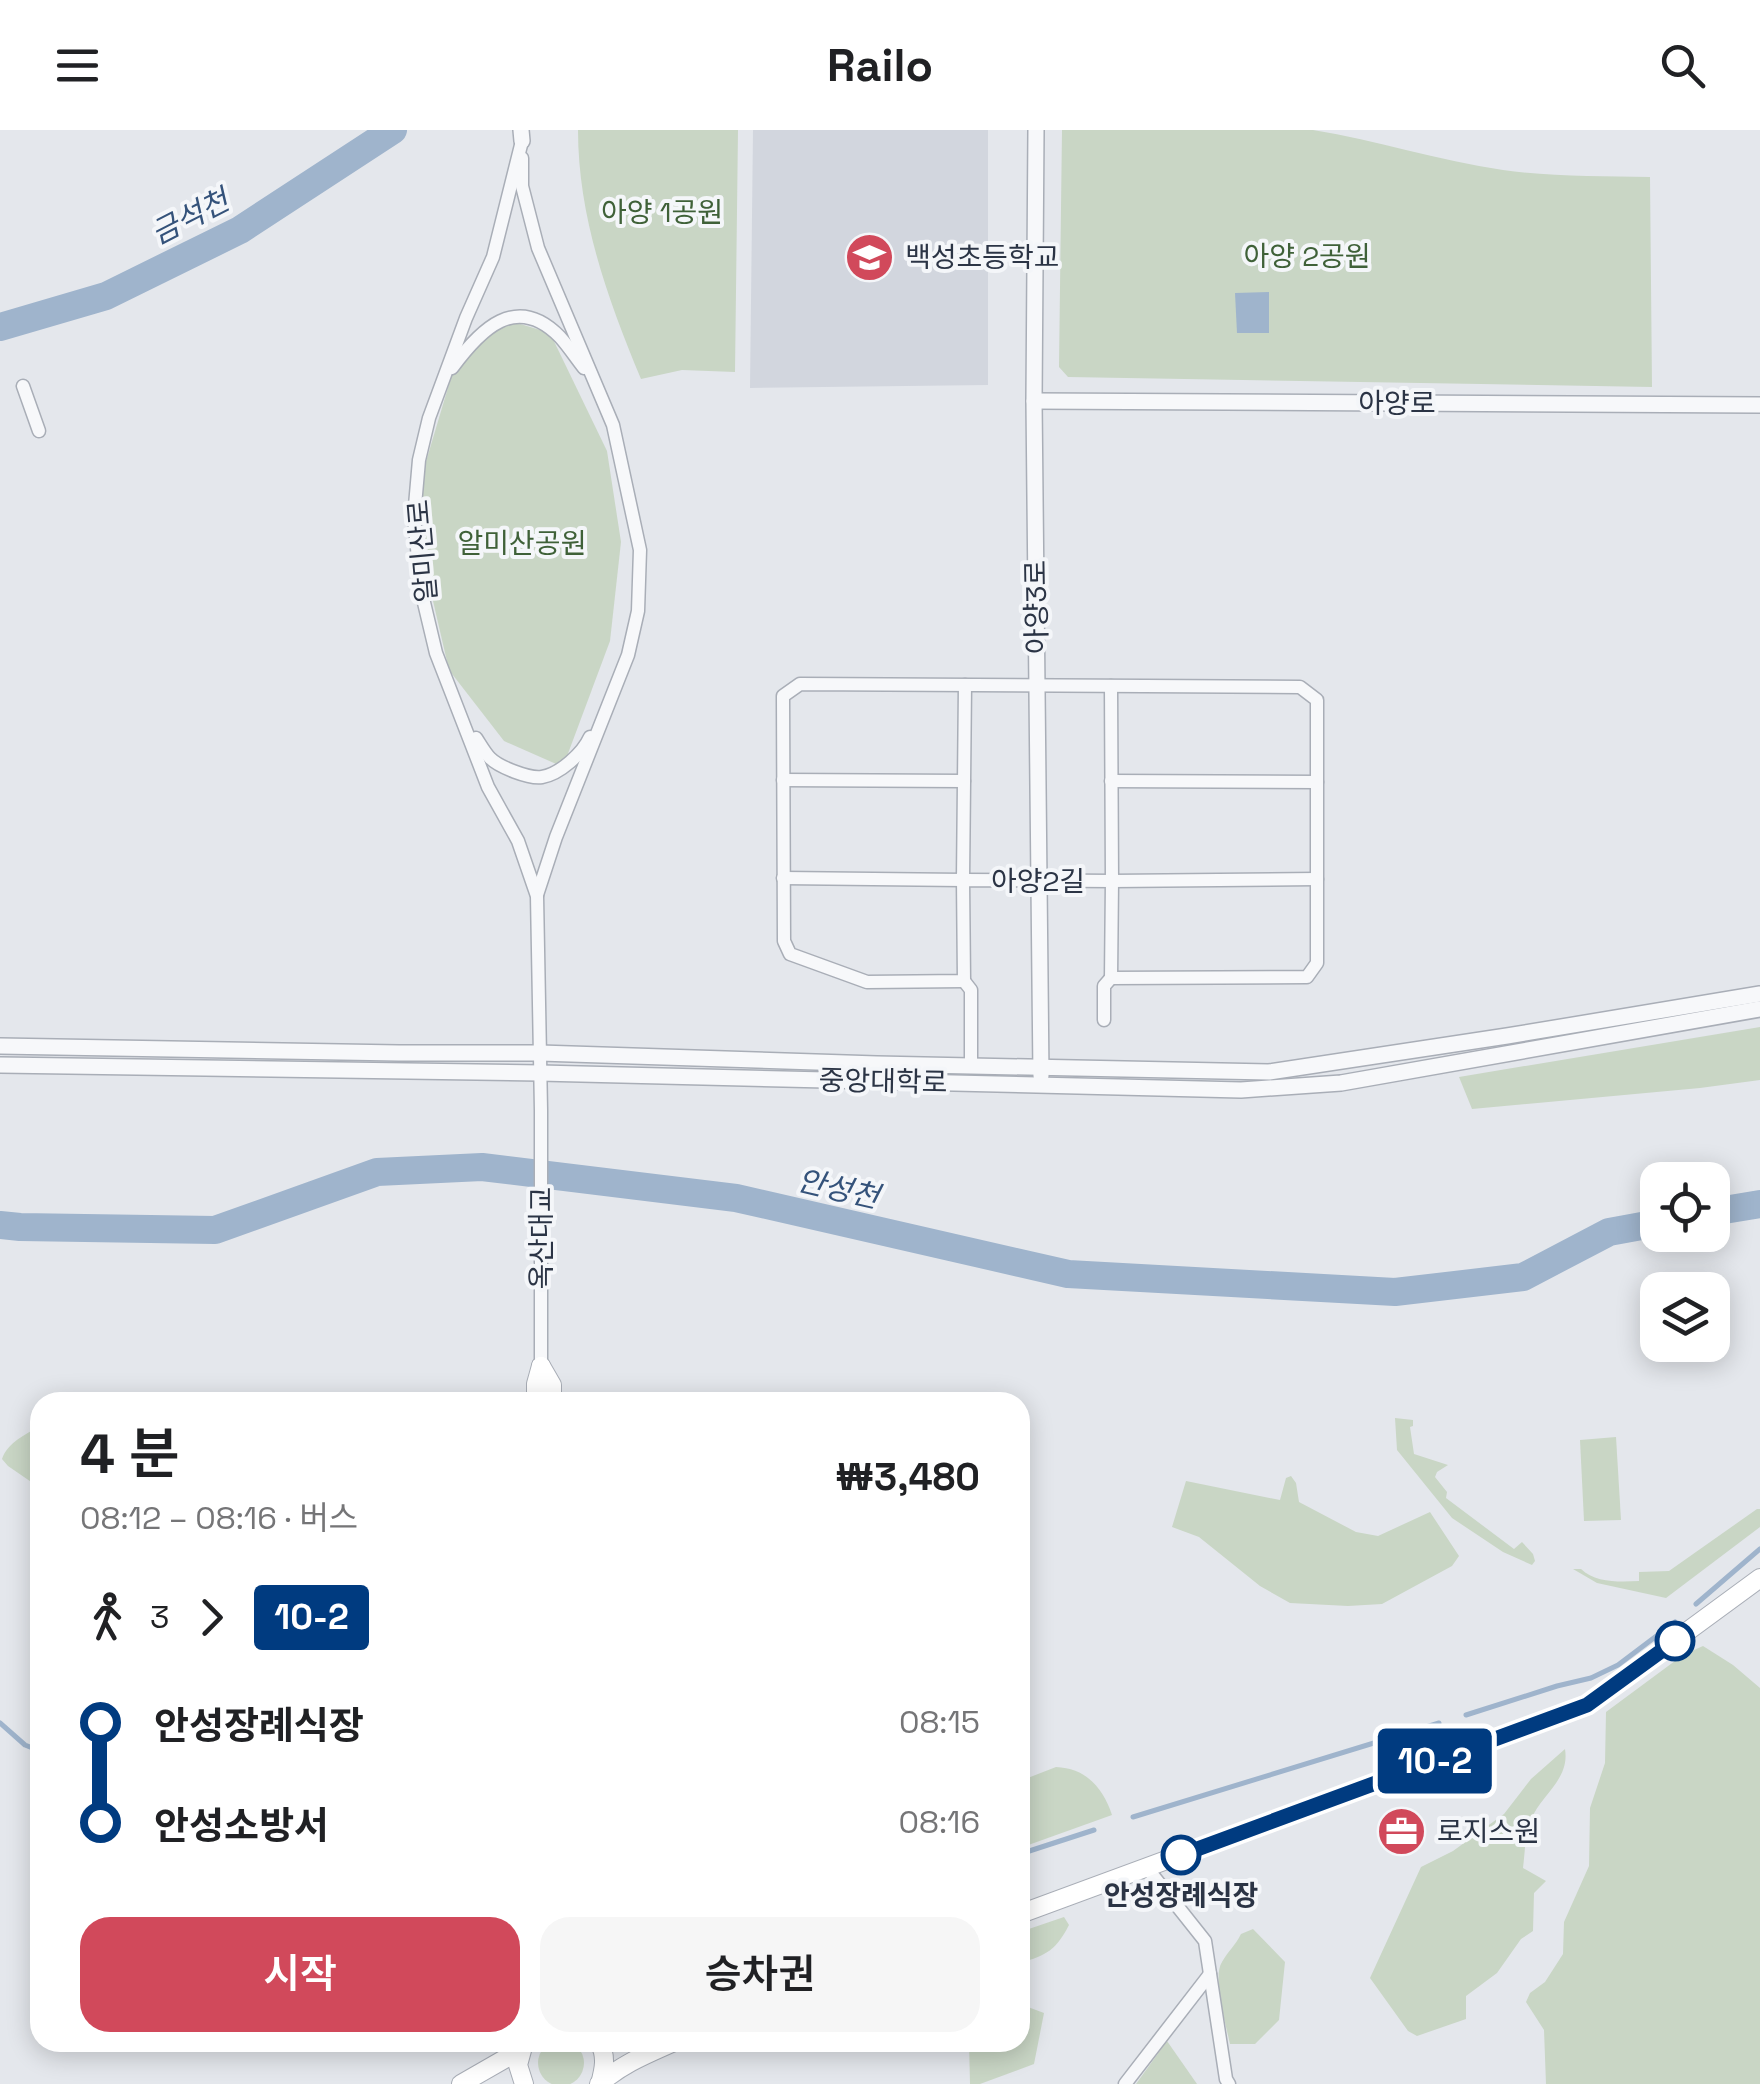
<!DOCTYPE html>
<html lang="ko">
<head>
<meta charset="utf-8">
<style>
  :root { --surface:#fff; --page:#f6f6f6; --text:#202124; --muted:#757577; --accent:#d1495b }
  body { margin:0; font-family:"Space Grotesk","Noto Sans KR",sans-serif; background:var(--page); color:var(--text); height:100vh; display:flex; flex-direction:column; font-size:38px; white-space:nowrap }
  * { box-sizing:border-box; margin:0 }
  p { font-size:32px; color:var(--muted) }
  .icon { flex:none; width:55px; height:55px; fill:none; stroke:currentColor; stroke-width:2; stroke-linecap:round; stroke-linejoin:round }
  .map { position:relative; flex:1; overflow:hidden }
  .drawer { position:absolute; left:30px; top:1262px; width:1000px; height:660px; display:flex; flex-direction:column; background:var(--surface); border-radius:30px; box-shadow:0 5px 25px #0003 }
  .drawer>* { flex:none }
  .badge { padding:0 20px; border-radius:8px; font-size:35px; line-height:65px }
  .tools { position:absolute; left:1640px; top:1032px; display:grid; gap:20px }
  .tools a { display:grid; place-items:center; width:90px; height:90px; border-radius:20px; background:var(--surface); box-shadow:0 5px 25px #0003; font-size:50px }
  .map>.badge { position:absolute; translate:-50% -50%; box-shadow:0 0 0 5px #fff }
  .legs { display:flex; align-items:center; gap:15px; height:110px; padding:0 50px; font-size:32px }
  .legs p { margin-inline-start:auto }
  .summary { display:flex; align-items:center; justify-content:space-between; height:170px; padding:0 50px }
  h1 { font-size:55px; font-weight:600; line-height:75px }
  .primary-button { display:flex; gap:20px; margin-top:auto; padding:20px 50px }
  .primary-button a { flex:1; height:115px; border-radius:30px; background:var(--accent); color:#fff; font-size:40px; font-weight:600; line-height:115px; text-align:center }
  .primary-button a+a { background:var(--page); color:var(--text) }
  ul { padding:0 50px; list-style:none }
  li { display:flex; align-items:center; gap:35px; height:100px; font-size:38px }
  li i { display:grid; place-items:center; width:15px; height:100%; margin:0 12px; background:currentColor }
  li i::after { content:''; width:25px; height:25px; margin:-12px; border:8px solid; border-radius:50%; background:var(--surface) }
  li p { margin-inline-start:auto }
  li:first-child i { background:linear-gradient(#0000 50%,currentColor 0) }
  li:last-child i { background:linear-gradient(currentColor 50%,#0000 0) }
  header { display:flex; justify-content:space-between; align-items:center; height:130px; padding:0 50px; background:var(--surface); font-size:45px; font-weight:600 }
  .map>svg:first-child { display:block }
  .built { fill:#d2d6de }
  .green { fill:#c9d6c5 }
  .water { fill:#9fb4cc }
  .lines { fill:none; stroke-linecap:round; stroke-linejoin:round }
  .stream { stroke:#9fb4cc; stroke-width:5 }
  .river { stroke:#9fb4cc; stroke-width:28 }
  .minor-casing { stroke:#a9aeb7; stroke-width:15 }
  .tertiary-casing { stroke:#a9aeb7; stroke-width:18 }
  .secondary-casing { stroke:#a9aeb7; stroke-width:20 }
  .minor { stroke:#f7f8fa; stroke-width:12 }
  .tertiary { stroke:#f7f8fa; stroke-width:15 }
  .secondary { stroke:#fff; stroke-width:18 }
  .line-1-casing { stroke:#fff; stroke-width:22 }
  .line-1 { stroke:#003b80; stroke-width:15 }
  .stop-1-dot { fill:#fff; stroke:#003b80; stroke-width:5 }
  .labels { text-anchor:middle; stroke-width:8; stroke-linejoin:round; paint-order:stroke }
  .park-label { font-size:28px; fill:#3f6138; stroke:#f4f6f9 }
  .poi-label { font-size:28px; fill:#2b3445; stroke:#f4f6f9; text-anchor:start }
  .street-label { font-size:28px; fill:#2b3445; stroke:#f4f6f9 }
  .stop-label { font-size:28px; font-weight:bold; fill:#2b3445; stroke:#f4f6f9 }
  .water-label { font-size:30px; font-style:italic; fill:#34527a; stroke:#f4f6f9 }
</style>
</head>
<body>
<header><svg class="icon" aria-label="menu" viewBox="0 0 24 24"><path d="M4 6h16M4 12h16M4 18h16"/></svg>Railo<svg class="icon" aria-label="search" viewBox="0 0 24 24"><circle cx="10" cy="10" r="6"/><path d="M15 15l6 6"/></svg></header>
<div class="map">
<svg width="1760" height="1954" viewBox="0 0 1760 1954">
  <rect width="100%" height="100%" fill="#e4e7ec"/>
  <polygon class="built" points="753,0 988,0 988,255 750,258"/>
  <g class="green">
    <path d="M578,0H738L735,242L682,240L641,249C608,170 578,87 578,0Z"/>
    <path d="M1062,0H1313C1377,10 1439,31 1503,40C1551,47 1601,46 1650,47L1652,257L1068,247L1059,237Z"/>
    <polygon points="507,190 550,203 607,321 621,412 610,511 563,637 504,611 449,540 424,432 422,345 461,214"/>
    <polygon points="1760,897 1760,950 1700,958 1472,979 1459,947"/>
    <polygon points="1395,1288 1413,1290 1413,1296 1410,1297 1414,1324 1448,1335 1437,1342 1435,1347 1447,1362 1446,1368 1514,1419 1522,1412 1533,1424 1535,1431 1532,1435 1503,1422 1452,1388 1397,1320"/>
    <path d="M40,1296V1306L32,1312L40,1330V1358L8,1336L2,1329C8,1312 25,1305 40,1296Z"/>
    <polygon points="1616,1307 1621,1390 1584,1391 1580,1310"/>
    <polygon points="1291,1346 1296,1353 1299,1372 1356,1402 1378,1406 1430,1382 1459,1426 1452,1436 1382,1474 1348,1476 1290,1473 1260,1456 1199,1407 1172,1397 1186,1351 1280,1370 1286,1348"/>
    <path d="M1757,1379H1760V1397L1666,1468L1597,1453L1573,1439H1581C1595,1453 1620,1452 1639,1451V1442L1669,1441Z"/>
    <polygon points="1703,1516 1733,1535 1760,1558 1760,1954 1546,1954 1544,1900 1526,1872 1530,1863 1545,1852 1563,1824 1564,1792 1589,1736 1590,1678 1605,1633 1606,1582 1683,1525"/>
    <path d="M1565,1619C1570,1650 1541,1664 1531,1690C1525,1703 1525,1723 1523,1738L1546,1751L1534,1763L1533,1801L1521,1809L1497,1843L1466,1866V1889L1417,1906L1408,1901L1370,1848L1421,1737L1453,1721L1504,1684L1531,1649Z"/>
    <path d="M1056,1637C1086,1638 1103,1658 1112,1685L1020,1718V1651Z"/>
    <path d="M1064,1787L1069,1795C1056,1820 1047,1825 1020,1833V1802Z"/>
    <path d="M1253,1799L1285,1832L1279,1890L1255,1914H1230C1226,1895 1212,1847 1222,1832C1228,1821 1235,1816 1241,1804Z"/>
    <polygon points="1020,1874 1044,1883 1034,1934 980,1954 970,1954 969,1913 1020,1912"/>
    <circle cx="561" cy="1933" r="23"/>
    <polygon points="1167,1911 1197,1954 1136,1954"/>
  </g>
  <polygon class="water" points="1269,162 1269,203 1237,203 1235,163"/>
  <g class="lines">
    <g class="stream">
      <polyline points="1696,1474 1760,1419"/>
      <polyline points="1466,1585 1557,1556 1591,1548 1618,1535 1675,1492"/>
      <polyline points="0,1593 25,1615 40,1621"/>
      <polyline points="1133,1687 1439,1593"/>
      <polyline points="1020,1724 1094,1700"/>
    </g>
    <g class="river">
      <polyline points="0,197 106,166 240,100 393,0"/>
      <polyline points="1712,1082 1760,1074"/>
      <polyline points="0,1095 20,1097 215,1100 377,1042 482,1037 736,1068 1068,1144 1395,1162 1523,1147 1609,1102 1658,1093"/>
    </g>
    <defs>
      <g id="minor">
        <polyline points="522,11 493,127 466,188 429,288 419,330 414,387 421,460 436,523 488,657 518,711 537,766 541,980 541,1236"/>
        <polyline points="522,28 522,56 538,118 613,295 640,420 638,481 628,525 556,707 537,765"/>
        <path d="M452,238C480,200 516,162 560,207C569,217 576,228 584,238"/>
        <polyline points="23,256 39,301"/>
        <polygon points="800,554 1300,557 1317,570 1317,833 1307,847 1111,848 1112,751 963,750 964,851 867,852 790,824 784,811 783,566"/>
        <polyline points="1111,556 1112,751 1317,749"/>
        <path d="M476,608C480,614 485,623 490,628C499,637 529,649 542,647C560,644 583,623 590,607"/>
        <polyline points="783,650 964,651"/>
        <polyline points="1111,651 1317,652"/>
        <polyline points="783,748 963,750 965,555"/>
        <polyline points="964,851 971,860 971,936"/>
        <polyline points="1104,890 1104,856 1111,848"/>
        <polyline points="1147,1738 1205,1811 1226,1949 1229,1954"/>
        <polyline points="1125,1954 1210,1844"/>
      </g>
      <g id="tertiary">
        <polyline points="521,0 522,11"/>
        <polyline points="1036,0 1034,271 1041,946"/>
        <polyline points="1034,271 1760,275"/>
        <polyline points="0,916 399,923 540,923 877,934 1269,942 1507,906 1760,864"/>
        <polyline points="0,935 540,943 1241,960 1341,953 1760,879"/>
      </g>
      <g id="secondary">
        <polyline points="541,1236 552,1255 552,1272"/>
        <polyline points="536,1272 536,1254 541,1236"/>
        <polyline points="1020,1784 1587,1575 1760,1448"/>
        <path d="M599,1912C607,1926 604,1939 600,1954"/>
        <polyline points="524,1913 518,1935 524,1954"/>
        <polyline points="461,1954 508,1927 523,1914"/>
        <path d="M599,1954C624,1933 645,1925 674,1912"/>
      </g>
    </defs>
    <use href="#minor" class="minor-casing"/>
    <use href="#tertiary" class="tertiary-casing"/>
    <use href="#secondary" class="secondary-casing"/>
    <use href="#minor" class="minor"/>
    <use href="#tertiary" class="tertiary"/>
    <use href="#secondary" class="secondary"/>
  </g>
  <g class="lines">
    <defs>
      <polyline id="line-1" points="1181,1725 1587,1575 1675,1511"/>
    </defs>
    <use href="#line-1" class="line-1-casing"/>
    <use href="#line-1" class="line-1"/>
  </g>
  <defs>
    <symbol id="school-disc" viewBox="-11 -11 22 22"><circle r="9.5" fill="#d1495b" stroke="#f4f6f9"/><path d="M0-5L7-2L0 1L-7-2ZM-4 1L0 2.5L4 1V4Q0 6-4 4Z" fill="#fff"/></symbol>
    <symbol id="office-disc" viewBox="-11 -11 22 22"><circle r="9.5" fill="#d1495b" stroke="#f4f6f9"/><path d="M-6-3h4V-5.5h4V-3h4V5H-6ZM-1-4.5V-3h2v-1.5ZM-6 0V1H6V0Z" fill="#fff"/></symbol>
  </defs>
  <g fill-rule="evenodd">
    <use href="#school-disc" x="842" y="100" width="55" height="55"/>
    <use href="#office-disc" x="1374" y="1674" width="55" height="55"/>
  </g>
  <g class="stop-1-dot">
    <circle cx="1675" cy="1511" r="18"/>
    <circle cx="1181" cy="1725" r="18"/>
  </g>
  <g class="labels">
    <g class="park-label">
      <text x="662" y="92">아양 1공원</text>
      <text x="1307" y="136">아양 2공원</text>
      <text x="522" y="423">알미산공원</text>
    </g>
    <g class="poi-label">
      <text x="905" y="137">백성초등학교</text>
      <text x="1437" y="1711">로지스원</text>
    </g>
    <g class="street-label">
      <text x="1397" y="283">아양로</text>
      <text transform="translate(422 421) rotate(-95)" y="10">알미산로</text>
      <text transform="translate(1036 477) rotate(-91)" y="10">아양3로</text>
      <text x="1038" y="761">아양2길</text>
      <text transform="translate(883 951) rotate(1)" y="10">중앙대학로</text>
      <text transform="translate(541 1108) rotate(-90)" y="10">옥산대교</text>
    </g>
    <g class="stop-label">
      <text x="1181" y="1775">안성장례식장</text>
    </g>
    <g class="water-label">
      <text transform="translate(190 87) rotate(-27)" y="10">금석천</text>
      <text transform="translate(838 1059) rotate(13)" y="10">안성천</text>
    </g>
  </g>
</svg>
<div class="tools">
<a><svg class="icon" aria-label="locate" viewBox="0 0 24 24"><circle cx="12" cy="12" r="6"/><path d="M12 2v4M12 18v4M2 12h4M18 12h4"/></svg></a>
<a><svg class="icon" aria-label="layers" viewBox="0 0 24 24"><path d="M12 4l9 5-9 5-9-5zM3 14l9 5 9-5"/></svg></a>
</div>
<b class="badge" style="left:1435px;top:1631px;background:#003b80;color:#fff">10-2</b>
<section class="drawer">
<div class="summary"><div><h1>4 분</h1><p>08:12 – 08:16 · 버스</p></div><b>₩3,480</b></div>
<div class="legs"><svg class="icon" aria-label="walk" viewBox="0 0 24 24"><circle cx="13" cy="4" r="2"/><path d="M13 8l-2 6 4 7M11 14l-3 7M7 12l3-4h3l4 4"/></svg>3<svg class="icon" aria-label="forward" viewBox="0 0 24 24"><path d="M9 5l7 7-7 7"/></svg><b class="badge" style="background:#003b80;color:#fff">10-2</b></div>
<ul>
<li><i style="color:#003b80"></i><b>안성장례식장</b><p>08:15</p></li>
<li><i style="color:#003b80"></i><b>안성소방서</b><p>08:16</p></li>
</ul>
<div class="primary-button"><a>시작</a><a>승차권</a></div>
</section>
</div>
</body>
</html>
